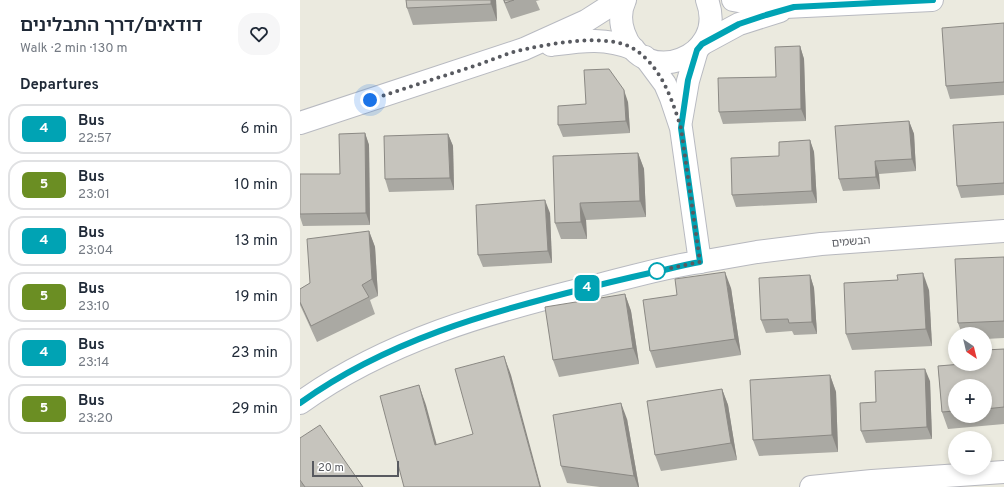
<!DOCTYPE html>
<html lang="en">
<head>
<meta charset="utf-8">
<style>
  :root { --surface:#fff; --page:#f6f6f7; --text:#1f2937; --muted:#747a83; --line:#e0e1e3 }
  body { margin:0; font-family:Overpass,"Noto Sans Hebrew",sans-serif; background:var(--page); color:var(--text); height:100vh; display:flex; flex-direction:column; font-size:15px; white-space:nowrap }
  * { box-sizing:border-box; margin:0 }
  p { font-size:13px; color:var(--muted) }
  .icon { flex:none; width:22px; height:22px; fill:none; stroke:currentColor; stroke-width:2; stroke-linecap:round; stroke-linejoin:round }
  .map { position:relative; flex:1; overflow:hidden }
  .side { display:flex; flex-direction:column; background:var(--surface); width:300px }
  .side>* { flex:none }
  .badge { padding:0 8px; border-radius:6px; font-size:14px; line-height:26px }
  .needle { width:26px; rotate:145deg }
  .buttons { position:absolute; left:648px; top:327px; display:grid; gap:8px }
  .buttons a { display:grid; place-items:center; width:44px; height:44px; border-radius:50%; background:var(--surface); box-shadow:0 2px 6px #0003; font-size:20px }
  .scale { position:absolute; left:12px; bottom:10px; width:87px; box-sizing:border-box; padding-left:4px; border:2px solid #585a60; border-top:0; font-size:11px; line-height:14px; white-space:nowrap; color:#585a60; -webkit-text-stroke:3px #fff; paint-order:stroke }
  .you { position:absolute; width:20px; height:20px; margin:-10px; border:3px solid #fff; border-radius:50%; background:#1a73e8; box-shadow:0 0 0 6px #1a73e833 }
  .map>.badge { position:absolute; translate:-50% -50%; box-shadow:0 0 0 2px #fff }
  h2 { padding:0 20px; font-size:15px; line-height:36px }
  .round { display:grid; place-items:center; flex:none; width:42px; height:42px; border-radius:16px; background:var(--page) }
  .head { display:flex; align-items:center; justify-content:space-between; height:68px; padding:0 20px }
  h1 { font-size:19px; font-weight:600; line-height:30px }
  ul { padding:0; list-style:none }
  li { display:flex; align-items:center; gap:12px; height:50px; margin:0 8px 6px; padding:0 12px; border:2px solid var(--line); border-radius:16px }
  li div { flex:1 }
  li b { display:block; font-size:15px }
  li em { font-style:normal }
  li .badge { min-width:44px; font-weight:700; text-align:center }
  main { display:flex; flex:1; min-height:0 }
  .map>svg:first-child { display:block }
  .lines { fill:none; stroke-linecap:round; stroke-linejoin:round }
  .street-casing { stroke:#b7b8be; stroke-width:24 }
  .secondary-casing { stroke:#b8bac1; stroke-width:24 }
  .street { stroke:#fff; stroke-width:22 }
  .secondary { stroke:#fff; stroke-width:22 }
  .wall { fill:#aaa9a3; fill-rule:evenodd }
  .shaded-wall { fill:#8b8984 }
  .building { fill:#c6c4bd; stroke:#8b8984 }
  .line-casing { stroke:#fff; stroke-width:9 }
  .line { stroke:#00a3b4; stroke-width:6 }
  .walk { stroke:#585a60; stroke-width:4; stroke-dasharray:0 7.2 }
  .stop-dot { fill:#fff; stroke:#00a3b4; stroke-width:2 }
  .labels { text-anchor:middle; stroke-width:3.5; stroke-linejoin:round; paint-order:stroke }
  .street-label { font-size:11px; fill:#585a60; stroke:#fff }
</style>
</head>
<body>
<main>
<section class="side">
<div class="head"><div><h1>דודאים/דרך התבלינים</h1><p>Walk · 2 min · 130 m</p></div><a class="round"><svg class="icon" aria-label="heart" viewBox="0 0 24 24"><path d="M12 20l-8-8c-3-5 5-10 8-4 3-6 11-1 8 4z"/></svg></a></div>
<h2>Departures</h2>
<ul>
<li><span class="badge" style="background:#00a3b4;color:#fff">4</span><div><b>Bus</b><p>22:57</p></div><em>6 min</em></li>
<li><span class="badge" style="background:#6b8e23;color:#fff">5</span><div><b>Bus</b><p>23:01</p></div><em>10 min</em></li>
<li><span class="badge" style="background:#00a3b4;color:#fff">4</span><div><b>Bus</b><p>23:04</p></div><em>13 min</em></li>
<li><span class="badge" style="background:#6b8e23;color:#fff">5</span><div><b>Bus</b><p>23:10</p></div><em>19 min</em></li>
<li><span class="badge" style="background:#00a3b4;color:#fff">4</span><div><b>Bus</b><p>23:14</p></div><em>23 min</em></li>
<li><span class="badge" style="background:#6b8e23;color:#fff">5</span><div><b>Bus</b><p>23:20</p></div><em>29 min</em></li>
</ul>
</section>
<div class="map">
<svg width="704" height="487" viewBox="0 0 704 487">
  <rect width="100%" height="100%" fill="#ebeadf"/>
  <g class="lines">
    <defs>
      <g id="street">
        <polyline points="400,262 457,252 521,244 704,231"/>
        <polyline points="511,487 572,481 704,472"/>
      </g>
      <g id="secondary">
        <path d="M325,0C320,10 320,23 324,33C343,89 429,58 407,0"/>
        <polyline points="433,0 466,6 485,7 632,0"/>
        <polyline points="402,44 439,24 480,11"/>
        <path d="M251,45C281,41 305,37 334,49"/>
        <polyline points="381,121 388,81 397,50"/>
        <polyline points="0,123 224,49 286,21 319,0"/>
        <path d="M0,403C86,341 189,312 291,287C327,278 363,267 400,262L381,128L371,98L365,84L345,57"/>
      </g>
    </defs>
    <use href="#street" class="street-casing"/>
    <use href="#secondary" class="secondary-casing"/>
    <use href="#street" class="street"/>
    <use href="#secondary" class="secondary"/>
  </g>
  <g class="wall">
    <polygon points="106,0 196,0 197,21 113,25 107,8"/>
    <polygon points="203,0 240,0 236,1 240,10 211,19"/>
    <polygon points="704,24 704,95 650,99 646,86"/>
    <polygon points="500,46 504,59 506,121 423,124 419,112 476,77"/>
    <polygon points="328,102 330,133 263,137 258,125"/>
    <polygon points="609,121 614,134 616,171 579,174 580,189 543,191 539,179"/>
    <polygon points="704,122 704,195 661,198 657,186"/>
    <polygon points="65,133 69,145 70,225 3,226 0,217 0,174 40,174"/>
    <polygon points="148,134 153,146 154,190 89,192 85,179"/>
    <polygon points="510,140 514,152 517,203 436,207 432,195 479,156"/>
    <polygon points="338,153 344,169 346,217 286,220 287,239 261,239 255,223"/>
    <polygon points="250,213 252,263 183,267 178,255"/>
    <polygon points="69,231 75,247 78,296 70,300 75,314 17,342 0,305 0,289 10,283"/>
    <polygon points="704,257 704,338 685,339 685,334 662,334 658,323"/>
    <polygon points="510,275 514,288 517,334 494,335 492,331 466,333 461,320"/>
    <polygon points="431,288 441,355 356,368 350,351"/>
    <polygon points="629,290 632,346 552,350 546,334"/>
    <polygon points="325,294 331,311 339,364 259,377 253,360"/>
    <path d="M704,349V424L648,429L642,412L638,366L662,364H685V350ZM655,386H685V416H655Z"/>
    <polygon points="530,375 536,392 538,452 459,456 453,440"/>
    <polygon points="630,381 632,439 566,443 561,431 576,402"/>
    <polygon points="422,389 428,405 437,460 361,471 355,455"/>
    <polygon points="327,419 339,487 300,487 267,483 261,466"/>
    <polygon points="0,438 63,487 0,487"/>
  </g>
  <g class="shaded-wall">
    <polygon points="191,0 196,0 197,21 191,4"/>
    <polygon points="500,46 504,59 506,121 501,109"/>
    <polygon points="324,90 328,102 330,133 326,121"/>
    <polygon points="609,121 614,134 616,171 612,159"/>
    <polygon points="65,133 69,145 70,225 66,213"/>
    <polygon points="148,134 153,146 154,190 150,178"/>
    <polygon points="510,140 514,152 517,203 512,191"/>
    <polygon points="338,153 344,169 346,217 340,201"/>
    <polygon points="575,161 579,174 580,189 576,177"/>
    <polygon points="245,200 250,213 252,263 248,251"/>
    <polygon points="280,203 286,220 287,239 281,222"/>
    <polygon points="69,231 75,247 78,296 72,279"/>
    <polygon points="425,272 431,288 441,355 435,339"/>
    <polygon points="623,273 629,290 632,346 626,329"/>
    <polygon points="510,275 514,288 517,334 512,322"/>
    <polygon points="325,294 331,311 339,364 333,348"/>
    <polygon points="204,356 211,375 241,487 240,487"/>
    <polygon points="625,369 630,381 632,439 627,427"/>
    <polygon points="530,375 536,392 538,452 532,435"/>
    <polygon points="119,385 126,405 142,464 135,445"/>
    <polygon points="422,389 428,405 437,460 431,443"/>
    <polygon points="321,403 327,419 339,487 338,487 334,476"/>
  </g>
  <g class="building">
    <polygon points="106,0 191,0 191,4 107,8"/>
    <polygon points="204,0 214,0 205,3"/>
    <polygon points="704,23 704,82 646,86 642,28"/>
    <polygon points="500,46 501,109 419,112 418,78 476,77 475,47"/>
    <polygon points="309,69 324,90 326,121 258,125 258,106 286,104 284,70"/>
    <polygon points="609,121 612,159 575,161 576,177 539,179 535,126"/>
    <polygon points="704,122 704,183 657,186 653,125"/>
    <polygon points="65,133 66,213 0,214 0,174 40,174 39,134"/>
    <polygon points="148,134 150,178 85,179 84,136"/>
    <polygon points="510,140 512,191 432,195 431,158 479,156 479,142"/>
    <polygon points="338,153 340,201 280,203 281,222 255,223 253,156"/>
    <polygon points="245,200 248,251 178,255 176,205"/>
    <polygon points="69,231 72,279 62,285 69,297 11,326 0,302 0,289 10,283 7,239"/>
    <polygon points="704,257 704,321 658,323 655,259"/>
    <polygon points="425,272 435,339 350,351 343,300 377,295 375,279"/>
    <polygon points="623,273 626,329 546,334 544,283 598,280 597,275"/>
    <polygon points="510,275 512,322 489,323 488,319 461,320 459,278"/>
    <polygon points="325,294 333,348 253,360 245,307"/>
    <polygon points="704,349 704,407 685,409 685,386 655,386 655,411 642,412 638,366 662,364 685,364 685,350"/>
    <polygon points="204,356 240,487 104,487 80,396 119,385 135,445 173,434 155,369"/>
    <polygon points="625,369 627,427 561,431 560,403 576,402 575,371"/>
    <polygon points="530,375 532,435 453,440 450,380"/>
    <polygon points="422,389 431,443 355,455 347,401"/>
    <polygon points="321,403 334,476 261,466 253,415"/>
    <polygon points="20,425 63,487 5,487 0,480 0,438"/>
  </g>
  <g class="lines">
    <defs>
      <path id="line" d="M0,403C86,341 189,312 291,287C315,281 340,275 364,270C376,267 388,264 400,262L381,128L388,80L397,50L402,44L439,24L466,15L494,7L633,0"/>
    </defs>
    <use href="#line" class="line-casing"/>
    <use href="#line" class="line"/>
    <path class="walk" d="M70,100C105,88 141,77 177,65C193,60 209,52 226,49C254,43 308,33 334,49C361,66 372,99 381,128L400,262L357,271"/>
  </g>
  <circle class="stop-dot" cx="357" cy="271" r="8"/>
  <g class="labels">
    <g class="street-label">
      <text transform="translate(551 241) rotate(-5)" y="4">הבשמים</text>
    </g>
  </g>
</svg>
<div class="buttons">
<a><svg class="needle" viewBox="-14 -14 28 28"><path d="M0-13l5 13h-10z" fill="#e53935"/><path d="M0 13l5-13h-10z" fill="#747a83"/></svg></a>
<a>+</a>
<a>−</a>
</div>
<div class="scale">20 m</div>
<div class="you" style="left:70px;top:100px"></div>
<b class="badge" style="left:287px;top:288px;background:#00a3b4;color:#fff">4</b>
</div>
</main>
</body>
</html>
